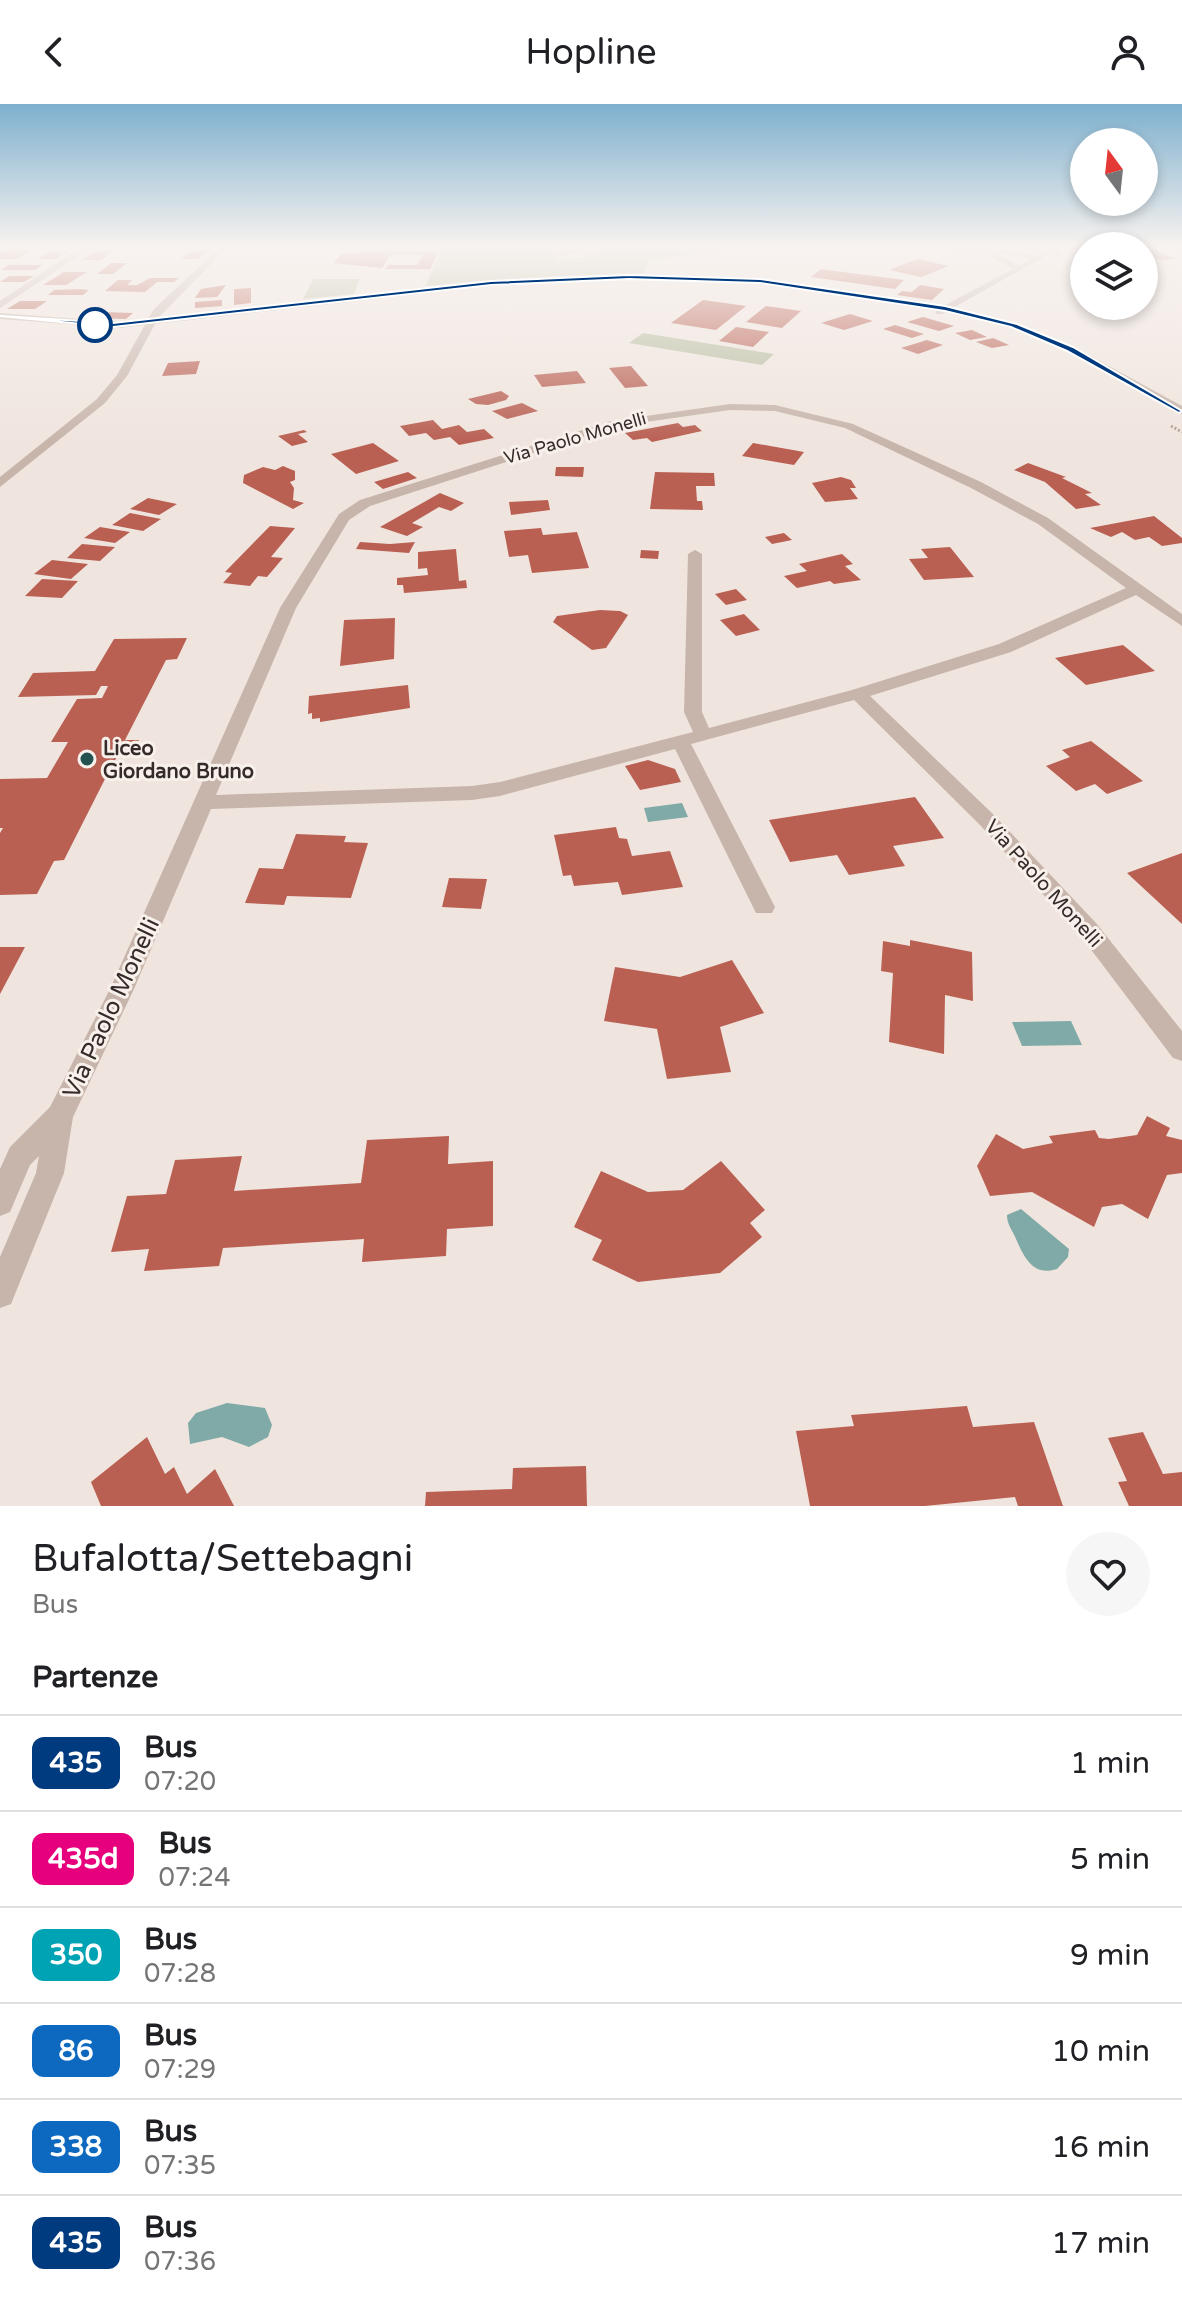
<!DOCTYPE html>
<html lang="it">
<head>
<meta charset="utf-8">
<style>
  :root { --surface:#fff; --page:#f6f6f6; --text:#202124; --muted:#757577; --line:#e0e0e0 }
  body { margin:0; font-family:"Varela Round",sans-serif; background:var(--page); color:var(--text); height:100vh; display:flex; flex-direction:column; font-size:30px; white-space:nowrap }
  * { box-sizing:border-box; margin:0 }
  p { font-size:26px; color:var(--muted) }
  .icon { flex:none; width:44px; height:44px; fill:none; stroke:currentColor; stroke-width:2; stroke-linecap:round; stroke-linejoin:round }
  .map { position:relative; height:1402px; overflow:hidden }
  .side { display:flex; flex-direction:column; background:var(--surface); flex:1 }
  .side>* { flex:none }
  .badge { padding:0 16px; border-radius:12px; font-size:28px; line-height:52px }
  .needle { width:52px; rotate:345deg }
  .buttons { position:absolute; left:1070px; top:24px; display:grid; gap:16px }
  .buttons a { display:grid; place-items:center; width:88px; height:88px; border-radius:50%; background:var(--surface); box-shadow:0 4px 12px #0003; font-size:40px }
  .map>.badge { position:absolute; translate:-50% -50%; box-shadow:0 0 0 4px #fff }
  h2 { padding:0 32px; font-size:30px; line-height:72px }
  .round { display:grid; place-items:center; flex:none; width:84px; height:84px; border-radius:42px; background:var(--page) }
  .headline { display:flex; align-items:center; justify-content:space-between; height:136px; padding:0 32px }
  h1 { font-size:38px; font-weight:600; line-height:60px }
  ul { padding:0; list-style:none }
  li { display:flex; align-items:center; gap:24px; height:96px; padding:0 32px; border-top:2px solid var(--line) }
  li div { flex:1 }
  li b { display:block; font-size:30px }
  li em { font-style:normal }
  li .badge { min-width:88px; font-weight:700; text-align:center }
  header { display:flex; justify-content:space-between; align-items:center; height:104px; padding:0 32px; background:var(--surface); font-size:36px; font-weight:600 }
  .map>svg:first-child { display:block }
  .green { fill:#b7bda0 }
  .water { fill:#80aaa7 }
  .building { fill:#b96053 }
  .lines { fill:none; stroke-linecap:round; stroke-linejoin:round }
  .path { stroke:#b29f96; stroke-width:3; stroke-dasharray:2 2; stroke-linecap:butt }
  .service { fill:#c7b5ab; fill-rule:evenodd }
  .minor { fill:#c7b5ab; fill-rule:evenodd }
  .tertiary { fill:#c7b5ab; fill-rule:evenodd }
  .line { fill:#003b80; stroke:#fff; stroke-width:2 }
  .stop-dot { fill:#fff; stroke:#003b80; stroke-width:4 }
  .poi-dot { fill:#235250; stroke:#f8f0ea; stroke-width:3 }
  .labels { text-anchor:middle; stroke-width:6; stroke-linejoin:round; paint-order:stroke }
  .far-street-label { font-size:18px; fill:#352c2a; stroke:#f8f0ea }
  .poi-label { font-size:20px; font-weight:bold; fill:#352c2a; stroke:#f8f0ea; text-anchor:start }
  .street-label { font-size:20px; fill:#352c2a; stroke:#f8f0ea }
  .near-street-label { font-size:24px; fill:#352c2a; stroke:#f8f0ea }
</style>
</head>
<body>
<header><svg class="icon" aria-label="back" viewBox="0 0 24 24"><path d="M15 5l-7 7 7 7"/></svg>Hopline<svg class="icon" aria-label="person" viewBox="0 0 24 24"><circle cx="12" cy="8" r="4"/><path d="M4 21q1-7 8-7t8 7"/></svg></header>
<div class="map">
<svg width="1182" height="1402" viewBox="0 0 1182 1402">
  <rect width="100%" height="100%" fill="#f0e5de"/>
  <g class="green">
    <polygon points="604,143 727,145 648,157 644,169 536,173 426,182 441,145 557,145 558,156 584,153"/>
    <polygon points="313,175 360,175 354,190 303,195"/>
    <polygon points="643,229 774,250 762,261 629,239"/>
  </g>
  <g class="water">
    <polygon points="682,699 688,713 648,718 644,704"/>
    <polygon points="1071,917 1082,941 1022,942 1012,918"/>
    <path d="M1021,1105L1069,1145L1068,1153L1057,1165C1033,1173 1024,1153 1016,1135C1012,1125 1007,1121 1007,1111Z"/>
    <polygon points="227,1299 265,1304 272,1321 268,1333 249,1343 222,1333 190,1340 188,1319 196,1309"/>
  </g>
  <g class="building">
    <polygon points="1144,143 1148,143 1176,155 1161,156 1144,149"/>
    <polygon points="7,145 33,145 16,155 0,155 0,149"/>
    <polygon points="96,146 114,146 101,156 82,156"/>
    <polygon points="363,146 439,147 430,165 385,165 388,161 417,161 423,151 390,151 382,164 334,159 342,149 361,149"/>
    <polygon points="51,147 68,147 56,155 38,155"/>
    <polygon points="191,147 207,147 198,155 181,155"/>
    <polygon points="917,155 949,162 921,173 889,166"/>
    <polygon points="111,159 127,159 113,170 97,170"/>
    <polygon points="9,161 42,161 35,166 1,166"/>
    <polygon points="821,165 904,176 895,185 811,173"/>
    <polygon points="64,168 87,168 66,181 43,181"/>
    <polygon points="9,172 34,172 24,178 0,178"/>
    <polygon points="150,174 179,174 174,178 157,178 145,188 105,187 118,176 132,176 127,181 137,181"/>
    <polygon points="226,181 217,193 195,194 201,185"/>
    <polygon points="920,181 944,185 932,196 897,191 902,187 912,188"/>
    <polygon points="251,184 251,199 234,201 234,185"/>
    <polygon points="80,185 89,186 83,191 48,191 54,186"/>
    <polygon points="222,196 222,202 195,204 195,198"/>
    <polygon points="703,196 746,202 716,226 671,219"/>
    <polygon points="20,197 47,197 35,205 7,205"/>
    <polygon points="766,202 801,207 782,224 746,218"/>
    <polygon points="102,208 133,209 126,215 95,214"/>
    <polygon points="850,210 873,217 844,226 821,219"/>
    <polygon points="923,213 954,222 939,227 907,218"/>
    <polygon points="895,221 924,230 912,234 883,225"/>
    <polygon points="736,223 769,228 753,243 719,237"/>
    <polygon points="972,226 987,233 970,236 955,229"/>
    <polygon points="993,234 1009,241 992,244 976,238"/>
    <polygon points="927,236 943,241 918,250 901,244"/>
    <polygon points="200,257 196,270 162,272 168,259"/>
    <polygon points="631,262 648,282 625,284 609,264"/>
    <polygon points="577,267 586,279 542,283 534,271"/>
    <polygon points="501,287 509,292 506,296 488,301 476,300 468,295"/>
    <polygon points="522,299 538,307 507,315 492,307"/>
    <polygon points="433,316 442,325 459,321 467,328 484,325 494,334 459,341 450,333 434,336 426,329 409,332 400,322"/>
    <polygon points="678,319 683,323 695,321 702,327 652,338 647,334 633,336 625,329"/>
    <polygon points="304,326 307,328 298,330 308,338 292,342 278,332"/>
    <polygon points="373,339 399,357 356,370 331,350"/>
    <polygon points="753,339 804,348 794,361 742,352"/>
    <polygon points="1028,359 1066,373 1062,374 1092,389 1085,390 1101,401 1076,405 1045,378 1014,366"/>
    <polygon points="283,362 295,367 295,376 290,378 294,384 293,396 304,399 293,405 243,379 244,371 263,363 275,366"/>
    <polygon points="556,363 584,363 583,373 555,372"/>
    <polygon points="408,368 417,374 383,385 374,378"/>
    <polygon points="655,368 714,369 715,382 696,382 697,397 702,397 703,406 650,405"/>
    <polygon points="841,373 851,376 856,384 850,384 858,395 825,398 812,379"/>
    <polygon points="440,389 464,399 451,407 439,403 412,419 423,423 407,432 380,423"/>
    <polygon points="148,394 177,400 159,411 130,405"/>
    <polygon points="548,396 550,406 511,411 509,398"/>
    <polygon points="130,409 161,415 143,427 112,421"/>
    <polygon points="1154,412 1182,434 1182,439 1162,442 1149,433 1135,436 1122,428 1111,433 1090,424"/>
    <polygon points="270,422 295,424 271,453 283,454 267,473 258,472 250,482 223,479 232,469 225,468"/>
    <polygon points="100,423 130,428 115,439 84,434"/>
    <polygon points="541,424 543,431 577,428 589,464 532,469 528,451 509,453 504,427"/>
    <polygon points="784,429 792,436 772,440 765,433"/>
    <polygon points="360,438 390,440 415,438 409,449 356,445"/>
    <polygon points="82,440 115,443 100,457 67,454"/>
    <polygon points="950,443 974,473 924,476 909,455 928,454 921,445"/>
    <polygon points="456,445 459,477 466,476 467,484 404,489 403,481 397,481 397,474 428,471 427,464 418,465 418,448"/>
    <polygon points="641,446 659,447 658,455 640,454"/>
    <polygon points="842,450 853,460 845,462 861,476 834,480 830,477 797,484 784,472 807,467 799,460"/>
    <polygon points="52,456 88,460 71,475 34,470"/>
    <polygon points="42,475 78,477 62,494 25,492"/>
    <polygon points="736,485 747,496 726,501 715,490"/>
    <polygon points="600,506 620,507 628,511 606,544 592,546 553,518 557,512"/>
    <polygon points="744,510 760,526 736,532 720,516"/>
    <polygon points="395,514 394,555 340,562 344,516"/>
    <polygon points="187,534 177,555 166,556 125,636 139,636 133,648 119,648 112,663 126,662 119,675 105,675 64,756 54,757 37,790 0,791 0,729 3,724 0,724 0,675 47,674 68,638 51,638 77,595 102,594 108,582 101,582 96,591 18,593 33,569 95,567 114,535"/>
    <polygon points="1123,541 1155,567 1086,581 1055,554"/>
    <polygon points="408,581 410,604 320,618 320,614 312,615 312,609 308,610 309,592"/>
    <polygon points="1091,637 1143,677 1107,690 1095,680 1076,687 1046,662 1070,653 1062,646"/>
    <polygon points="648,656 675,665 681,678 640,686 625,662"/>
    <polygon points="915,693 944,734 893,742 905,762 849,771 837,751 790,758 769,716"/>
    <polygon points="616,723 619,734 627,735 632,752 670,747 683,783 622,791 618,778 574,782 571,771 563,772 554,731"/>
    <polygon points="296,730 346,732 344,738 368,739 351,794 287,792 284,801 245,799 259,764 283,765"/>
    <polygon points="1182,749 1182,820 1127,769"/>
    <polygon points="449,774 487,775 481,805 442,803"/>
    <polygon points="910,836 972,848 973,897 945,891 944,950 889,938 893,869 881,867 883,837 910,842"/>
    <polygon points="0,843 25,843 0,890"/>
    <polygon points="732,856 764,909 720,923 731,968 667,975 657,925 604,917 615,863 680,873"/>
    <polygon points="1147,1012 1170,1024 1166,1032 1182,1036 1182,1069 1167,1071 1148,1115 1122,1100 1102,1103 1094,1123 1032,1088 990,1092 977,1062 996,1030 1023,1045 1053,1039 1049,1032 1095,1026 1099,1034 1109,1035 1137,1031"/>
    <polygon points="449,1032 448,1060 493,1057 493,1122 447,1125 446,1152 362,1158 364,1135 223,1144 219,1162 144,1167 149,1145 111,1148 127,1092 166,1090 175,1056 242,1052 234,1087 361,1079 367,1036"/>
    <polygon points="721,1057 765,1106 750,1119 762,1133 720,1169 638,1178 592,1156 602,1136 574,1123 601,1067 648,1088 683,1086"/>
    <polygon points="967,1302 973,1323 1034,1318 1063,1402 1018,1402 1015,1393 925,1402 810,1402 796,1327 854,1322 851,1311"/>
    <polygon points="1143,1328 1163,1370 1182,1368 1182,1402 1129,1402 1118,1378 1127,1377 1108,1334"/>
    <polygon points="147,1333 165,1370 174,1363 187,1390 215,1365 234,1402 101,1402 91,1378"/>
    <polygon points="586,1362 587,1402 425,1402 426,1388 512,1385 513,1364"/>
  </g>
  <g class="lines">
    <polyline class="path" points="1171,322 1182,328"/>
    <g class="service">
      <polygon points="987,143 1037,152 1040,154 1037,156 984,146 938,146"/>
      <polygon points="1050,143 1056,143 1063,150 1051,154 1051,152 1056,150"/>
    </g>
    <g class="minor">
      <polygon points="66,143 262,143 89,145 0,204 0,197 78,145"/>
      <polygon points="559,143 567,143 566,147 596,143 562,153 558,151"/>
      <polygon points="974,143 984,143 1019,162 1041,149 1024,143 1036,143 1051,149 942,210 936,210 936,206 1013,165"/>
      <polygon points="1173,143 1182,143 1182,147"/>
      <path d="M730,300L775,301L853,320L981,378L1048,414L1182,510V522L1136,491L1011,548L870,592L994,711L1096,819L1182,927V957L1173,954L1080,831L980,721L854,596L691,640L775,803L772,809H756L753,803L675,645L500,692L472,696L211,705L134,885L73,1013L64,1069L11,1200L0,1204V1153L36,1069L39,1052L30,1061L10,1108L0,1112V1065L10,1043L50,1003L110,885L280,504L339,410L360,396L611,317ZM730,306L775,307L845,324L971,384L1038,420L1126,484L999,540L852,586L709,624L702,608V450L695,446L688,450L684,608L693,628L500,678L472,682L216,691L296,504L349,416L370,402L617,322Z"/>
    </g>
    <polygon class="tertiary" points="220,143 228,143 158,214 509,174 652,171 760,174 945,202 1017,220 1074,243 1182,302 1182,310 1066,247 1011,224 945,208 760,180 652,175 509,180 155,220 127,272 105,299 0,383 0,373 97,295 117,271 145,221 120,224 0,215 0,209 120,218 148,215 154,205"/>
  </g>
  <linearGradient id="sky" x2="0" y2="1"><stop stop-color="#7eb0ce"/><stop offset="0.42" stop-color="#f8f3f0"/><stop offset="1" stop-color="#f8f3f0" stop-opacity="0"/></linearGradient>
  <rect width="1182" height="339" fill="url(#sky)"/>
  <polygon class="line" points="629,171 760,175 945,202 1017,220 1073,243 1182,307 1179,309 1067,247 1011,223 945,207 760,179 629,175 491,181 113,223 0,212 113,219 491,177"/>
  <circle class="stop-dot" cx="95" cy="221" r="16"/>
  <circle class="poi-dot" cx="87" cy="655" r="8"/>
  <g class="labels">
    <g class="far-street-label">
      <text transform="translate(575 334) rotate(-16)" y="6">Via Paolo Monelli</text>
    </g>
    <g class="poi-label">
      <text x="103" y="651">Liceo<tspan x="103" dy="23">Giordano Bruno</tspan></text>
    </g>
    <g class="street-label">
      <text transform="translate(1044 779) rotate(48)" y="7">Via Paolo Monelli</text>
    </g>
    <g class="near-street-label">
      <text transform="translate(111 904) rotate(-65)" y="8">Via Paolo Monelli</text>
    </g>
  </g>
</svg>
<div class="buttons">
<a><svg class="needle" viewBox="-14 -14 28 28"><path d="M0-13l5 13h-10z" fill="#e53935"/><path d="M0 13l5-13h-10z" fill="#757577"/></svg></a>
<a><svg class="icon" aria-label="layers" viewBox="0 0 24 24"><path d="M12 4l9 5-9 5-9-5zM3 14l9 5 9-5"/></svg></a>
</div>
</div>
<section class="side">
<div class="headline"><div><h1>Bufalotta/Settebagni</h1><p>Bus</p></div><a class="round"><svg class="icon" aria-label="heart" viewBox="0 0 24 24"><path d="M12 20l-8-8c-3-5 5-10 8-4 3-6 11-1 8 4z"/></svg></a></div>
<h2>Partenze</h2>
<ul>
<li><span class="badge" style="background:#003b80;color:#fff">435</span><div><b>Bus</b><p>07:20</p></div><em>1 min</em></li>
<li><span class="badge" style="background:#e6007e;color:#fff">435d</span><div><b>Bus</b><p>07:24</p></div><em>5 min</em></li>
<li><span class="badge" style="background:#00a3b4;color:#fff">350</span><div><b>Bus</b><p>07:28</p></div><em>9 min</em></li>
<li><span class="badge" style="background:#0c69bf;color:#fff">86</span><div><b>Bus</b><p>07:29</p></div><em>10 min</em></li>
<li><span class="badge" style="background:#0c69bf;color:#fff">338</span><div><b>Bus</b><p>07:35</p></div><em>16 min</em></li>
<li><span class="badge" style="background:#003b80;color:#fff">435</span><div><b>Bus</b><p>07:36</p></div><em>17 min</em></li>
</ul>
</section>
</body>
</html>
